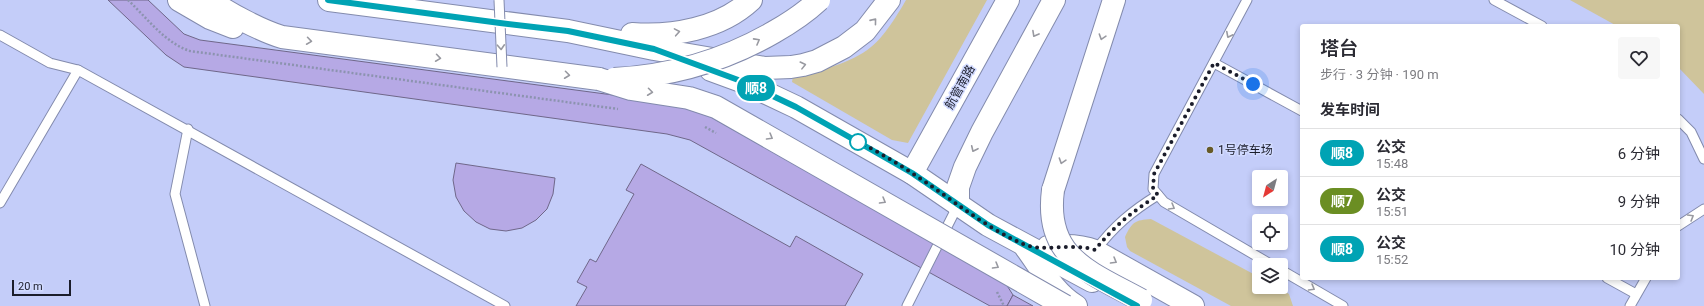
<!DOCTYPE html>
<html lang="zh">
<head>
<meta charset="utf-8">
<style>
  :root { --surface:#fff; --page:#f7f7f7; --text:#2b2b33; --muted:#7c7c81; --line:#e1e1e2 }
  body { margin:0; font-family:Roboto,"Noto Sans SC",sans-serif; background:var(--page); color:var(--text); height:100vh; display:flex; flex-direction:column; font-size:15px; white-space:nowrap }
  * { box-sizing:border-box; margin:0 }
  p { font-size:13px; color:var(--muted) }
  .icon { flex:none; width:22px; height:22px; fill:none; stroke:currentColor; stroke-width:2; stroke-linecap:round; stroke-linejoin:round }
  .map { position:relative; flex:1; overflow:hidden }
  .details { position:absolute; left:1300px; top:24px; width:380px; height:256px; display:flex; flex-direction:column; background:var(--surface); border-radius:4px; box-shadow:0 2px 6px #0003 }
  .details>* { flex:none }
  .badge { padding:0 8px; border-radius:13px; font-size:14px; line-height:26px }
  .needle { width:26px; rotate:216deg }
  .fabs { position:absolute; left:1252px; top:170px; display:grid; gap:8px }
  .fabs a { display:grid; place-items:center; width:36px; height:36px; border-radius:4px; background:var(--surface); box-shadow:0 2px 6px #0003; font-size:20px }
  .scale { position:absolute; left:12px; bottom:10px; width:59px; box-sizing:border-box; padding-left:4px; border:2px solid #1b1d2b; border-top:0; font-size:11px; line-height:14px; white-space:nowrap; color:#1b1d2b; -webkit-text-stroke:3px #d1daff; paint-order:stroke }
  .you { position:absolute; width:20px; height:20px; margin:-10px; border:3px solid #fff; border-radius:50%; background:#1a73e8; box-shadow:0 0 0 6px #1a73e833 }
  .map>.badge { position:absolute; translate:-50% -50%; box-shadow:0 0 0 2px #fff }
  h2 { padding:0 20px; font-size:15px; line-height:36px }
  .round { display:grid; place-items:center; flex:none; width:42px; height:42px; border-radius:4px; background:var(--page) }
  .summary { display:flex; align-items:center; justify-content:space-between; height:68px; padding:0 20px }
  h1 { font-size:19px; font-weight:600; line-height:30px }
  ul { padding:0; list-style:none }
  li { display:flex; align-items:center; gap:12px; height:48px; padding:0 20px; border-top:1px solid var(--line) }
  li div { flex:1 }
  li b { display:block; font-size:15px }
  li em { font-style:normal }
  li .badge { min-width:44px; font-weight:700; text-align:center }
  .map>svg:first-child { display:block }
  .built { fill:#c4cdf9; fill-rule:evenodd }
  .green { fill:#cfc49b }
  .building { fill:#b6a9e5; stroke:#6f6789 }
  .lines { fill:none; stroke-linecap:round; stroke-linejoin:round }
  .service-casing { stroke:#838bad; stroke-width:11 }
  .tertiary-casing { stroke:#838bad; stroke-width:24 }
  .service { stroke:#fff; stroke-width:9 }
  .tertiary { stroke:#fff; stroke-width:22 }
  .service-bridge-casing { stroke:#838bad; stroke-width:11; stroke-linecap:butt }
  .tertiary-bridge-casing { stroke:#838bad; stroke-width:24; stroke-linecap:butt }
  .path-bridge { stroke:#8c93af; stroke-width:2.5; stroke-dasharray:2 2; stroke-linecap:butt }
  .service-bridge { stroke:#fff; stroke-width:9 }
  .tertiary-bridge { stroke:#fff; stroke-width:22 }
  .oneway { stroke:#9899a0 }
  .line-casing { stroke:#fff; stroke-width:9 }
  .line { stroke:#00a3b4; stroke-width:6 }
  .walk { stroke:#1b1d2b; stroke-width:4; stroke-dasharray:0 7.2 }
  .stop-dot { fill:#fff; stroke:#00a3b4; stroke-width:2 }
  .poi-dot { fill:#675a27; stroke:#d1daff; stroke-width:1.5 }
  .labels { text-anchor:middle; stroke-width:3; stroke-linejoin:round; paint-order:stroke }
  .street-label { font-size:12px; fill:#1b1d2b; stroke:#d1daff }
  .poi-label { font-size:12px; fill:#1b1d2b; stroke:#d1daff; text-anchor:start }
</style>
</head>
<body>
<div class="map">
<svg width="1704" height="306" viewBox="0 0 1704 306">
  <rect width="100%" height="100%" fill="#d1daff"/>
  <path class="built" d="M0,0H1704V306H0ZM1302,26H1678V278H1302ZM1259,177H1281V199H1259ZM1259,221H1281V243H1259ZM1259,265H1281V287H1259Z"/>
  <g class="green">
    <path d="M906,0H987L908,143L892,140L792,82L793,76C817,72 852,63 871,47C884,37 898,14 906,0Z"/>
    <polygon points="1570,0 1704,0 1704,94 1678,67 1678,26 1617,26"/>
    <path d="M1151,219L1259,277V287H1277L1289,294L1293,306H1231L1130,251L1127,247L1125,237C1132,222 1135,220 1151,219Z"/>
  </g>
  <g class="building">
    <polygon points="108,0 148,0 184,34 200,40 673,103 702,112 1006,284 1013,295 1007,306 990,306 690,140 667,134 184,67 166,55"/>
    <polygon points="456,163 555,178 553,194 547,209 536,220 522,228 506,231 490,229 476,222 464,211 456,197 453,180"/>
    <polygon points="641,164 790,247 796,236 863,274 845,306 576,306 587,287 577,282 590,259 596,262 634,194 626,190"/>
    <polygon points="1013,295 1033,306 1007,306"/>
  </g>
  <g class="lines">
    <defs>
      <g id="service">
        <polyline points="1247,0 1154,174 1153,189 1164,202 1272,265"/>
        <polyline points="1494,0 1542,26"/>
        <polyline points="0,35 50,63 78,70"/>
        <polyline points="1214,63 1302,111"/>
        <polyline points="1678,119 1691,132 1704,159"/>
        <polyline points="188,129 175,194 205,306"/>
        <polyline points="0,203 78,70 505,306"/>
        <polyline points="1678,226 1704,209"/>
        <path d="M1095,251C1114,226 1132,211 1158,195"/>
        <polyline points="1281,270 1343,306"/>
        <polyline points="1607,278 1636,294"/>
        <polyline points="907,306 958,205"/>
        <polyline points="1630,306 1646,278"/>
      </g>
      <g id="tertiary">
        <polyline points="179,0 210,18 233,27"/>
        <path d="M210,0C227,13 262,31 282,37L599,79"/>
        <polyline points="329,0 568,31 654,49 765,68 791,67 803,65 817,61 844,47 865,31 889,0"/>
        <path d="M632,34C672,37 720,29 751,0"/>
        <polyline points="711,70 741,81 796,107 912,173 988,225 1092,281"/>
        <polyline points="912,173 1008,0"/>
        <polyline points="1053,190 1114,0"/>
        <polyline points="958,205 958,187 965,167 982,132 1054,0"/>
        <path d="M1048,247C1064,245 1080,245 1095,251L1193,306"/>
        <path d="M1026,248C1041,268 1054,293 1076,306"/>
      </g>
    </defs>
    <use href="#service" class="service-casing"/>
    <use href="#tertiary" class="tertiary-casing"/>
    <use href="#service" class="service"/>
    <use href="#tertiary" class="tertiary"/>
    <defs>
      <polyline id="service-bridge" points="499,0 502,67"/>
      <g id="tertiary-bridge">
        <polyline points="599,79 631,89 689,98 716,107 1065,306"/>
        <path d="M614,79C671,76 724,61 774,32C790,23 805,13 819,0"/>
        <path d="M1053,190C1044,258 1090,272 1141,300"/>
      </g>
    </defs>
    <use href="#service-bridge" class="service-bridge-casing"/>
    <use href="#tertiary-bridge" class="tertiary-bridge-casing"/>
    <g class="path-bridge">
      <path d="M128,0C147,18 165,43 190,51L618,109"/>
      <polyline points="705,127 716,133"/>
      <polyline points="997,292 1004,306"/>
    </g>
    <use href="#service-bridge" class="service-bridge"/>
    <use href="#tertiary-bridge" class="tertiary-bridge"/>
  </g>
  <defs><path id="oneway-chevron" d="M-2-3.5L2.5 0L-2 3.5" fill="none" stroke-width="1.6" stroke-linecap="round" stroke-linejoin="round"/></defs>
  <g class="oneway">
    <use href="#oneway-chevron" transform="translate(874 21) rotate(-51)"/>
    <use href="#oneway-chevron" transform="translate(677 32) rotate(-10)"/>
    <use href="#oneway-chevron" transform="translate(1035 34) rotate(119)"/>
    <use href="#oneway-chevron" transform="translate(1229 35) rotate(117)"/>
    <use href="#oneway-chevron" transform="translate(1102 37) rotate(108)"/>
    <use href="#oneway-chevron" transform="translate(309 41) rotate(8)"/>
    <use href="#oneway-chevron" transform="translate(757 41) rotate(-29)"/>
    <use href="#oneway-chevron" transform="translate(501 47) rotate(87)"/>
    <use href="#oneway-chevron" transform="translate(438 58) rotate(8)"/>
    <use href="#oneway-chevron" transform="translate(803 65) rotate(-14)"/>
    <use href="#oneway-chevron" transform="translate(567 75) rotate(7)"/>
    <use href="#oneway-chevron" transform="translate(650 92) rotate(7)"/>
    <use href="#oneway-chevron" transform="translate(770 137) rotate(30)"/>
    <use href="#oneway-chevron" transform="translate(974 149) rotate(115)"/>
    <use href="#oneway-chevron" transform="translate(1062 161) rotate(108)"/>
    <use href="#oneway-chevron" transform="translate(883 201) rotate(30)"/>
    <use href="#oneway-chevron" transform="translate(1172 207) rotate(30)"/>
    <use href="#oneway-chevron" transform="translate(1691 217) rotate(-31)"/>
    <use href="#oneway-chevron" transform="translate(1114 261) rotate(30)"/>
    <use href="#oneway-chevron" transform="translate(996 266) rotate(30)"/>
    <use href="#oneway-chevron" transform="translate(1312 288) rotate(30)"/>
  </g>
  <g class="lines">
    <defs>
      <polyline id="line" points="328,0 500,23 568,31 654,49 741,81 796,107 858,142 912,173 988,225 1137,306"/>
    </defs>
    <use href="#line" class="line-casing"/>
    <use href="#line" class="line"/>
    <path class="walk" d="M858,142C892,158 926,182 958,205C978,219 1000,234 1023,244C1044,253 1070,242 1095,250C1114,226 1132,212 1158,195L1153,189L1154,174L1214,63L1253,84"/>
  </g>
  <circle class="stop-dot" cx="858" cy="142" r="8"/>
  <circle class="poi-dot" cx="1210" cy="150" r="4"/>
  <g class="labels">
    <g class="street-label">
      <text transform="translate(960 87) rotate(-61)" y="4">航管南路</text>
    </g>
    <g class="poi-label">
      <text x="1218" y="154">1号停车场</text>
    </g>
  </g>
</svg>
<div class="fabs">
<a><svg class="needle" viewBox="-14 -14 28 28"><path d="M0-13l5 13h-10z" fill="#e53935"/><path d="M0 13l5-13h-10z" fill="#7c7c81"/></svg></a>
<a><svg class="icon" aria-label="locate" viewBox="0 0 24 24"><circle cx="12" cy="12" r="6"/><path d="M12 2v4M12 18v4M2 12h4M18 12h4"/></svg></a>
<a><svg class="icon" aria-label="layers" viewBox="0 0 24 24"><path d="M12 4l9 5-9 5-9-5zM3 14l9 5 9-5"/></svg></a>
</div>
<div class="scale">20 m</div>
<div class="you" style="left:1253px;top:84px"></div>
<b class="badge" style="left:756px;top:88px;background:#00a3b4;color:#fff">顺8</b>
<section class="details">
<div class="summary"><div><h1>塔台</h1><p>步行 · 3 分钟 · 190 m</p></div><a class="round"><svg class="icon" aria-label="heart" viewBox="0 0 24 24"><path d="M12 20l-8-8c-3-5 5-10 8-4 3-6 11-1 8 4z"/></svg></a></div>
<h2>发车时间</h2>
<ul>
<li><span class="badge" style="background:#00a3b4;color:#fff">顺8</span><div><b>公交</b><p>15:48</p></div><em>6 分钟</em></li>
<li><span class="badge" style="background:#6b8e23;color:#fff">顺7</span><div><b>公交</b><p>15:51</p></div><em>9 分钟</em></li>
<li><span class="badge" style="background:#00a3b4;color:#fff">顺8</span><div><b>公交</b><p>15:52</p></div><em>10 分钟</em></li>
</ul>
</section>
</div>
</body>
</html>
